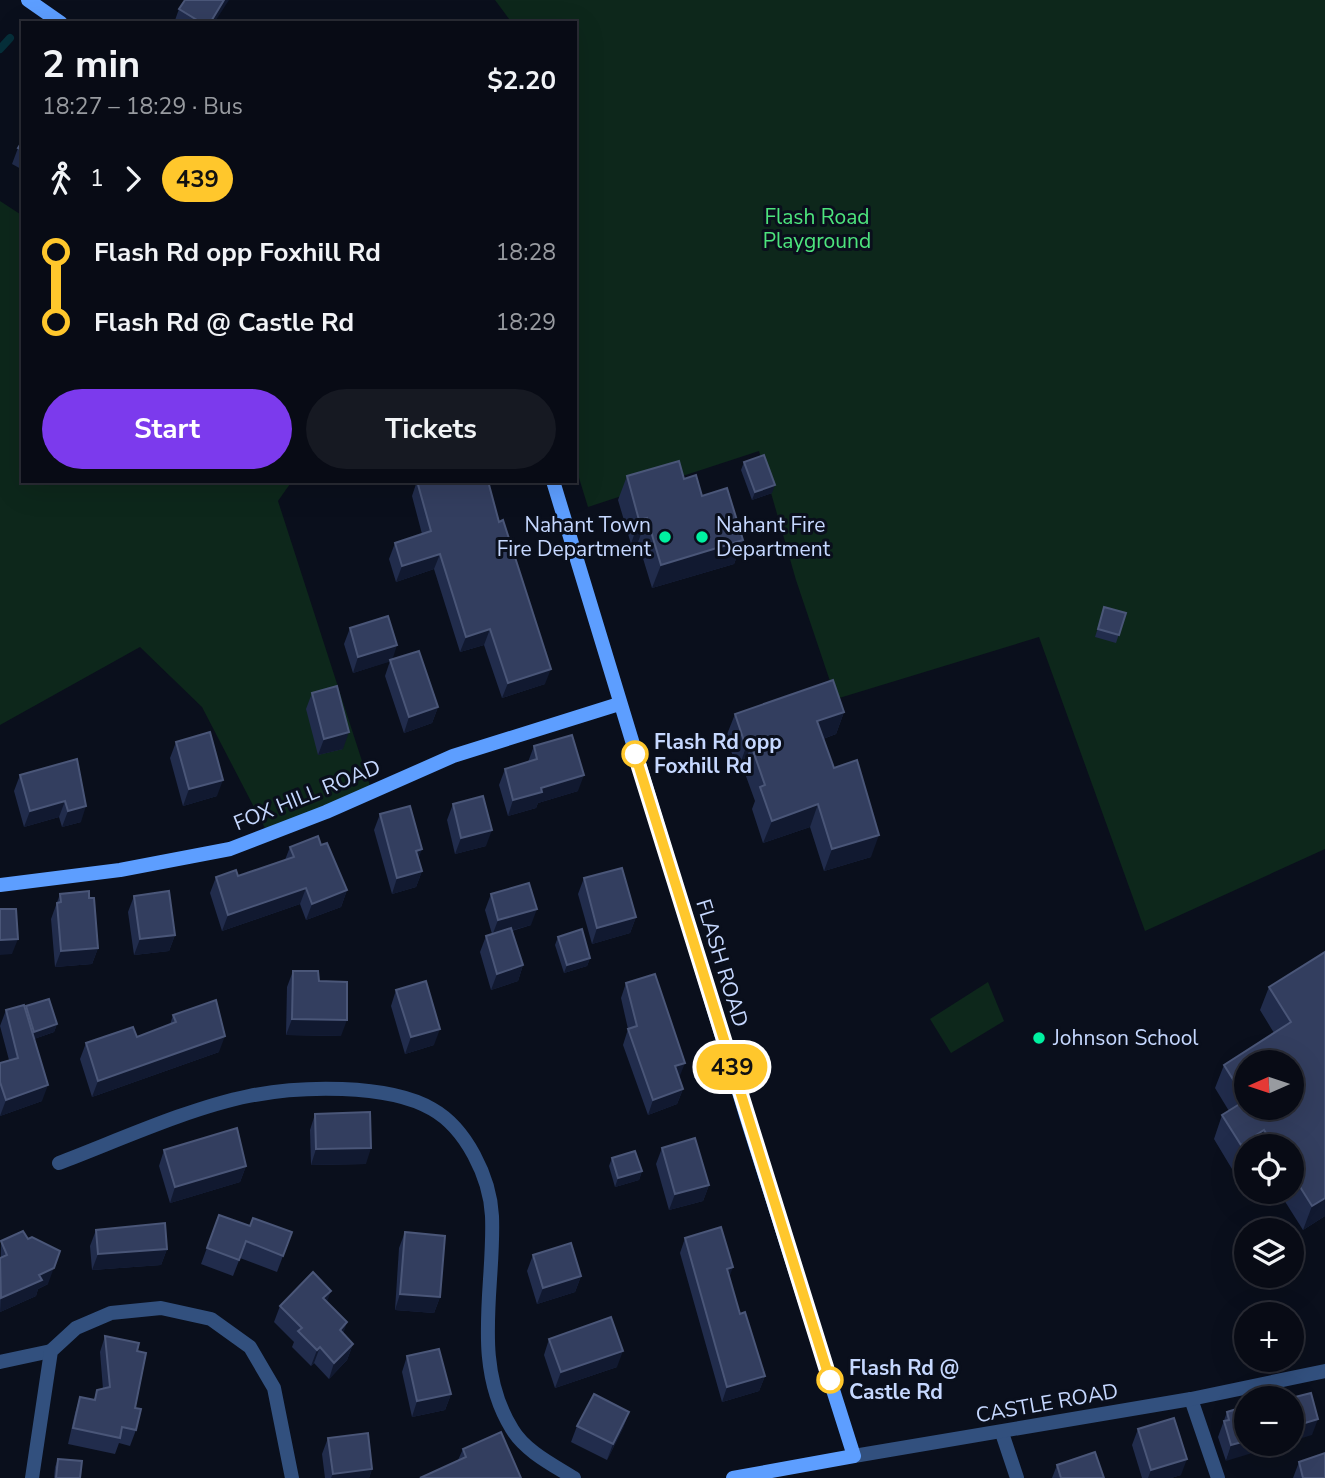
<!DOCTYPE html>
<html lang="en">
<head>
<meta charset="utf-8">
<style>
  :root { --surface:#080b15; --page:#161922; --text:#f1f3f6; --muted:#989ba0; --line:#292b34; --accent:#7c3aed }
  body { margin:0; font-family:"Nunito Sans",sans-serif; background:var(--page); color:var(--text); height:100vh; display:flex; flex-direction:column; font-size:26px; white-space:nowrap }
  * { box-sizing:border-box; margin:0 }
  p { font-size:23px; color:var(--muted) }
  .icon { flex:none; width:38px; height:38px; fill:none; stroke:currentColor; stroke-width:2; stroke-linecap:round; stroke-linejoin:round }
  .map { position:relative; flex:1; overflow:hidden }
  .side { position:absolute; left:21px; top:21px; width:556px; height:462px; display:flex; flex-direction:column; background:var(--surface); border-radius:0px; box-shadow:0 7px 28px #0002,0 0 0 2px var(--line) }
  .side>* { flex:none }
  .badge { padding:0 14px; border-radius:23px; font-size:24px; line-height:46px }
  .needle { width:46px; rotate:267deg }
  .controls { position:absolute; left:1234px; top:1050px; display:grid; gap:14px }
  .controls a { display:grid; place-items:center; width:70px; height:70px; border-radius:50%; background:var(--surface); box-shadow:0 7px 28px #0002,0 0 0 2px var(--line); font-size:35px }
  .map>.badge { position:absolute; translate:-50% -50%; box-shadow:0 0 0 4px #fff }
  .legs { display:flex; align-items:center; gap:10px; height:77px; padding:0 21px; font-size:23px }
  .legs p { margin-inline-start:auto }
  .summary { display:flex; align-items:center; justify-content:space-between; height:119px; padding:0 21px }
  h1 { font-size:38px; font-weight:700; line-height:52px }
  .primary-button { display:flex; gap:14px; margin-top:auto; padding:14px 21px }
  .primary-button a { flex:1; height:80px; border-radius:42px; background:var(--accent); color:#fff; font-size:28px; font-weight:700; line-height:80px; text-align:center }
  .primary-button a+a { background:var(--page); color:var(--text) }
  ul { padding:0 21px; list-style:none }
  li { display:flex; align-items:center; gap:24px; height:70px; font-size:26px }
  li i { display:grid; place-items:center; width:10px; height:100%; margin:0 9px; background:currentColor }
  li i::after { content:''; width:18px; height:18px; margin:-9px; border:5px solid; border-radius:50%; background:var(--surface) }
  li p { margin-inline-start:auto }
  li:first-child i { background:linear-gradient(#0000 50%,currentColor 0) }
  li:last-child i { background:linear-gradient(currentColor 50%,#0000 0) }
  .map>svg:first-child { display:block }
  .green { fill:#0d271b }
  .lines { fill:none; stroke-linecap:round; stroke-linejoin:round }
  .stream { stroke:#062f3a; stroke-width:8 }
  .street { stroke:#32507e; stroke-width:14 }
  .secondary { stroke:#5d9eff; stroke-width:14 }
  .wall { fill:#212c4c }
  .shaded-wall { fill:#111930 }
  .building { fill:#333e5f; stroke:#4a5678; stroke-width:2; fill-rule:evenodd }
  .line-1-casing { stroke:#fff; stroke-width:16 }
  .line-1 { stroke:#ffc72c; stroke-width:10 }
  .poi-dot { fill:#00f1a1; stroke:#0a0f1c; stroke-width:2.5 }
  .stop-1-dot { fill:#fff; stroke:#ffc72c; stroke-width:3.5 }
  .labels { text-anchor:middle; stroke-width:6; stroke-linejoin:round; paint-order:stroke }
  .park-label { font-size:21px; fill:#4de47d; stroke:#0a0f1c }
  .poi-label { font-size:21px; fill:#c6d8ff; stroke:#0a0f1c; text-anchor:start }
  .stop-label { font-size:21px; font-weight:bold; fill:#c6d8ff; stroke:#0a0f1c; text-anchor:start }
  .street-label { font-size:21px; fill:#c6d8ff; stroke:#0a0f1c }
</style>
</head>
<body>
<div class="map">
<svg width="1325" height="1478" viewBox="0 0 1325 1478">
  <rect width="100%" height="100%" fill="#0a0f1c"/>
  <g class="green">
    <polygon points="495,0 1325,0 1325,849 1145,931 1039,637 836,699 796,580 759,451 588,507 576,468 576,23 512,23"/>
    <polygon points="0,201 23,216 23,481 292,481 278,501 372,792 268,834 202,707 140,647 0,725"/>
    <polygon points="988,982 1004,1021 951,1053 930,1019"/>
  </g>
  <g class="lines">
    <polyline class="stream" points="0,49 10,38"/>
    <g class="street">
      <path d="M59,1163C117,1141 189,1108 249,1096C299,1086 387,1083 432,1109C466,1128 490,1177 492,1216C495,1287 471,1363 512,1429C525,1451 553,1465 574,1478"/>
      <polyline points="0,1362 51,1351"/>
      <polyline points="1191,1399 1218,1478"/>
      <polyline points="1002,1433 1017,1478"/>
      <polyline points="854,1456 1191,1399 1325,1371"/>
      <polyline points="32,1478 51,1351 76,1328 111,1313 161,1308 211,1319 250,1347 274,1388 292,1478"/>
    </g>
    <g class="secondary">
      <polyline points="28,0 61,23"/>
      <polyline points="553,481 748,1122 854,1456 733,1478"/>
      <polyline points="0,885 120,870 230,849 326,812 453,756 619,704"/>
    </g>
  </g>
  <g class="wall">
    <polygon points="179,9 214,23 174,23"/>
    <polygon points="23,140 23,170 12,164 18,148"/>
    <polygon points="744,462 772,493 752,500 741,470"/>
    <polygon points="627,476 684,479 702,496 743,540 734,564 652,588 638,542 631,544 618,500"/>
    <polygon points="417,481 545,684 502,698 484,645 460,652 434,569 396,582 389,559 395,543 422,534 412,496"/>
    <polygon points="1126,613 1116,643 1095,637 1102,615"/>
    <polygon points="350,628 392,659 438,707 432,723 404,733 385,676 390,661 353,673 344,644"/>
    <polygon points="312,693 343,749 318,755 306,709"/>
    <polygon points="844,712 836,734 823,739 834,768 871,857 824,871 810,827 763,843 752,809 755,801 743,768 738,770 726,737 735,714"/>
    <polygon points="176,742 217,796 183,806 170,758"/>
    <polygon points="534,746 578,791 538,803 536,808 508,816 499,785 505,769 528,762"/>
    <polygon points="77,759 81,822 62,827 59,817 24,827 14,791 20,775"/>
    <polygon points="453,804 486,846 455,854 447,820"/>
    <polygon points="380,814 419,859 422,871 416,887 392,894 374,830"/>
    <polygon points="321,845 347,890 341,907 306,920 300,904 222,931 210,893 216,877 238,876 285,860 290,847"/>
    <polygon points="584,878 636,917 630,933 592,944 578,894"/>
    <polygon points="60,894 89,898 98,948 92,964 55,967 51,919"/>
    <polygon points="491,894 531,925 512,931 523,965 518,981 491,990 480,952 486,936 492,934 485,910"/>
    <polygon points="134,896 175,935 169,951 134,955 128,912"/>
    <polygon points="558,937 590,958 587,966 564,973 555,945"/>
    <polygon points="1325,952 1325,1216 1303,1230 1279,1192 1292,1192 1292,1146 1246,1146 1246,1160 1232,1169 1214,1139 1222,1115 1229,1111 1215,1088 1224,1065 1274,1033 1260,1010 1269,987"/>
    <polygon points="293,971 319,981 341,1036 286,1035 287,987"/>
    <polygon points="626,983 679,1078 683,1089 677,1104 648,1115 623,1045 628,1029 621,998"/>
    <polygon points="396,990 434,1045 405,1054 391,1006"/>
    <polygon points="25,1008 57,1024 54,1032 34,1039 42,1101 0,1116 0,1063 9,1060 0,1026 6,1010"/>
    <polygon points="173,1015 219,1052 92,1097 80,1059 86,1043 137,1037 170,1025"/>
    <polygon points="315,1114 366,1164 311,1165 310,1130"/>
    <polygon points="662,1148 709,1185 703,1201 669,1210 656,1164"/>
    <polygon points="164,1150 246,1166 240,1182 170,1203 159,1166"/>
    <polygon points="612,1158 642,1171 639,1180 615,1187 609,1166"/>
    <polygon points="219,1215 250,1226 292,1232 277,1272 240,1258 233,1276 201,1264"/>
    <polygon points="96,1230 167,1249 161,1265 92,1270 90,1246"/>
    <polygon points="405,1232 440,1297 434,1313 395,1310 399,1248"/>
    <polygon points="685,1238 729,1277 740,1314 765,1376 759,1391 722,1402 680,1253"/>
    <polygon points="1,1241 48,1284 38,1289 36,1296 0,1312"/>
    <polygon points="533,1255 581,1276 575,1292 537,1304 527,1271"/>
    <polygon points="327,1301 343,1334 353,1344 347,1360 329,1379 314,1363 311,1366 292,1347 294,1342 274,1322 280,1306"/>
    <polygon points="105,1336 137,1351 135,1408 136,1430 130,1446 119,1443 115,1454 68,1444 75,1413 80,1397 94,1400 97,1390 103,1389 100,1352"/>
    <polygon points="549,1339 617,1367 555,1388 544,1355"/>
    <polygon points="407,1356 451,1394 445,1410 412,1417 402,1372"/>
    <polygon points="1246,1406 1226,1461 1218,1437 1227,1412"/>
    <polygon points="629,1412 623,1428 607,1460 571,1442 577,1426"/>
    <polygon points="1138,1429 1181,1475 1171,1478 1142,1478 1132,1445"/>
    <polygon points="328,1438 372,1469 369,1478 325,1478 322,1454"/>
    <polygon points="463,1449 521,1478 458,1460"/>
    <polygon points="58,1459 80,1478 54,1478 55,1467"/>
    <polygon points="1299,1462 1325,1478 1293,1478"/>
    <polygon points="1057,1465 1104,1478 1052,1478"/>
  </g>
  <g class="shaded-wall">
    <polygon points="224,0 229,0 214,23 210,23"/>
    <polygon points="775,485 772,493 752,500 755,492"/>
    <polygon points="647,518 638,542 631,544 639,520"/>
    <polygon points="743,540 734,564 652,588 661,565"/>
    <polygon points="440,554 434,569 396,582 402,566"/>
    <polygon points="490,629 484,645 460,652 466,637"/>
    <polygon points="397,645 392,661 353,673 358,657"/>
    <polygon points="551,669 545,684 502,698 508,683"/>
    <polygon points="438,707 432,723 404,733 409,717"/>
    <polygon points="844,712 836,734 809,744 817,721"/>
    <polygon points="349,732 343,749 318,755 324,739"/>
    <polygon points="751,745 743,768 738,770 746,747"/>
    <polygon points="584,775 578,791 538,803 536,808 508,816 513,800 541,788"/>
    <polygon points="223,780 217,796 183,806 189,789"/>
    <polygon points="65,801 59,817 24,827 30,811"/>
    <polygon points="818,804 810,827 763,843 772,821"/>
    <polygon points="86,806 81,822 62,827 68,811"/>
    <polygon points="492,830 486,846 455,854 461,838"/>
    <polygon points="879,835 871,857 824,871 832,849"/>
    <polygon points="422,849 416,865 416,851"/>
    <polygon points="422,871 416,887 392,894 397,878"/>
    <polygon points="306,888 300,904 222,931 228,915"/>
    <polygon points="347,890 341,907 306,920 312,904"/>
    <polygon points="537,909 531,925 492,936 498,920"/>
    <polygon points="636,917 630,933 592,944 597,928"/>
    <polygon points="175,935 169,951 134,955 140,939"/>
    <polygon points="18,939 12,954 0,955 0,940"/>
    <polygon points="98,948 92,964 55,967 61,951"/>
    <polygon points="590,958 587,966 564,973 567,965"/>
    <polygon points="523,965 518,981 491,990 497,974"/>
    <polygon points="292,1019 347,1020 341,1036 286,1035"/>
    <polygon points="57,1024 54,1032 31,1040 34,1032"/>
    <polygon points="440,1029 434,1045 405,1054 411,1037"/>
    <polygon points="225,1036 219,1052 92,1097 98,1081"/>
    <polygon points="685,1063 679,1078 675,1066"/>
    <polygon points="48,1085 42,1101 0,1116 6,1100"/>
    <polygon points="683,1089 677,1104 648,1115 653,1100"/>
    <polygon points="1264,1130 1259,1146 1246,1146 1246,1160 1232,1169 1241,1145"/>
    <polygon points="371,1148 366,1164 311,1165 316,1149"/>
    <polygon points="246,1166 240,1182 170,1203 175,1187"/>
    <polygon points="642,1171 639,1180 615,1187 618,1178"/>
    <polygon points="709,1185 703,1201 669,1210 675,1194"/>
    <polygon points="1325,1198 1325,1216 1303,1230 1312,1206"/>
    <polygon points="167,1249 161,1265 92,1270 98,1254"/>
    <polygon points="60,1251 48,1284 38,1289 36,1296 0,1312 1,1298 39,1275"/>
    <polygon points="733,1267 728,1281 727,1269"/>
    <polygon points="581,1276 575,1292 537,1304 543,1288"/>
    <polygon points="331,1291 325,1307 323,1298"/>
    <polygon points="400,1294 440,1297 434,1313 395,1310"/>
    <polygon points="347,1322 342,1338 340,1330"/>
    <polygon points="353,1344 347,1360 329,1379 334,1363"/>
    <polygon points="320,1347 314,1363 311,1366 317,1350"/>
    <polygon points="623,1351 617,1367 555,1388 561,1372"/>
    <polygon points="765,1376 759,1391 722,1402 727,1387"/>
    <polygon points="451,1394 445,1410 412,1417 417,1401"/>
    <polygon points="629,1412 623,1428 607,1460 613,1444"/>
    <polygon points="1318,1419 1312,1435 1292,1441 1292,1427"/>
    <polygon points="1246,1441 1246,1444 1282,1444 1226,1461 1231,1445"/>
    <polygon points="1187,1459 1181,1475 1171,1478 1148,1478 1151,1470"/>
    <polygon points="372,1469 369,1478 331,1478 333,1474"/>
  </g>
  <g class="building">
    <polygon points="185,0 224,0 210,23 202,23 179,9"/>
    <polygon points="23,140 23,150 18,148"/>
    <polygon points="764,455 775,485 755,492 744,462"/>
    <polygon points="679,461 684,479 696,475 702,496 727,488 743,540 661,565 647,518 639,520 627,476"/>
    <polygon points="417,481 488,481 499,522 503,520 551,669 508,683 490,629 466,637 440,554 402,566 395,543 431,531"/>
    <polygon points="1104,607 1126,613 1119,635 1098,629"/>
    <polygon points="388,616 397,645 358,657 350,628"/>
    <polygon points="419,651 438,707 409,717 390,660"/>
    <polygon points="833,680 844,712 817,721 834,768 857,760 879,835 832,849 818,804 772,821 760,787 765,785 751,745 746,747 735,714"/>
    <polygon points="337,686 349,732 324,739 312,693"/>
    <polygon points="210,732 223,780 189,789 176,742"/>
    <polygon points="572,735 584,775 541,788 542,792 513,800 505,769 537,759 534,746"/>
    <polygon points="77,759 86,806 68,811 65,801 30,811 20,775"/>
    <polygon points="483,796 492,830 461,838 453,804"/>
    <polygon points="410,806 422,849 416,851 422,871 397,878 380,814"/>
    <polygon points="318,836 321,845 327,843 347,890 312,904 306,888 228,915 216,877 236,870 238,876 294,857 290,847"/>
    <polygon points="622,868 636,917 597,928 584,878"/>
    <polygon points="529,883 537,909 498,920 491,894"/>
    <polygon points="89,891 89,898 94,898 98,948 61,951 57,903 61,902 60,894"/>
    <polygon points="169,891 175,935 140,939 134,896"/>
    <polygon points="0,909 16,909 18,939 0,940"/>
    <polygon points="511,928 523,965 497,974 486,936"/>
    <polygon points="582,929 590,958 567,965 558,937"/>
    <path d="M1325,952V1198L1312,1206L1292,1174V1146H1274L1264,1130L1241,1145L1222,1115L1246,1100L1224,1065L1291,1022L1269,987ZM1246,1062H1292V1108H1246Z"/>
    <polygon points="293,971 318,971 319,981 347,982 347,1020 292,1019"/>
    <polygon points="655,974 685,1063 675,1066 683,1089 653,1100 628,1029 637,1026 626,983"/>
    <polygon points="426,981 440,1029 411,1037 396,990"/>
    <polygon points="49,999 57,1024 34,1032 26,1006"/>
    <polygon points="216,1000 225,1036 98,1081 86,1043 133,1027 137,1037 176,1022 173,1015"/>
    <polygon points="24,1005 48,1085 6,1100 0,1082 0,1063 18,1058 6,1010"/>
    <polygon points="370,1112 371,1148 316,1149 315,1114"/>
    <polygon points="237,1128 246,1166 175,1187 164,1150"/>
    <polygon points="695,1138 709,1185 675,1194 662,1148"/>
    <polygon points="635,1151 642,1171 618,1178 612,1158"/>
    <polygon points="219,1215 250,1226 253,1218 292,1232 283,1256 246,1241 239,1260 207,1248"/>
    <polygon points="165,1223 167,1249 98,1254 96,1230"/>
    <polygon points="721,1227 733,1267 727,1269 740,1314 745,1312 765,1376 727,1387 685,1238"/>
    <polygon points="23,1231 28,1239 32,1237 60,1251 54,1268 39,1275 42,1280 1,1298 0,1258 7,1255 1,1241"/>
    <polygon points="405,1232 445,1236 440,1297 400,1294"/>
    <polygon points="571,1243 581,1276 543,1288 533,1255"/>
    <polygon points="313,1272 331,1291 323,1298 347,1322 340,1330 353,1344 334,1363 320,1347 317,1350 298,1331 302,1328 280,1306"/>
    <polygon points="611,1317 623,1351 561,1372 549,1339"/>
    <polygon points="105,1336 139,1343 137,1351 146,1353 135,1408 141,1409 136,1430 122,1427 120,1438 73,1428 80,1397 95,1400 97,1390 110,1387"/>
    <polygon points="439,1349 451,1394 417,1401 407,1356"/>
    <polygon points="1311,1393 1318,1419 1292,1427 1291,1398"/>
    <polygon points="594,1394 629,1412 613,1444 577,1426"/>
    <polygon points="1246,1406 1246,1441 1231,1445 1224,1421 1229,1420 1227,1412"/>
    <polygon points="1174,1418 1187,1459 1151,1470 1138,1429"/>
    <polygon points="501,1432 521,1478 420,1478 466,1457 463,1449"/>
    <polygon points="368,1433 372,1469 333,1474 328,1438"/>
    <polygon points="1095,1452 1104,1478 1061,1478 1057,1465"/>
    <polygon points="1325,1453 1325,1478 1303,1478 1299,1462"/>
    <polygon points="58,1459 82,1461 80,1478 56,1478"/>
  </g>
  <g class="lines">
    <defs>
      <polyline id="line-1" points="635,754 830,1380"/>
    </defs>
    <use href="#line-1" class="line-1-casing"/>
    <use href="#line-1" class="line-1"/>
  </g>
  <g class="poi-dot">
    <circle cx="665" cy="537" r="7"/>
    <circle cx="702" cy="537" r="7"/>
    <circle cx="1039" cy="1038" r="7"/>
  </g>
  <g class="stop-1-dot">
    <circle cx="635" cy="754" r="12"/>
    <circle cx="830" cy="1380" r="12"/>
  </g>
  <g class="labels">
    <g class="park-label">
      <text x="817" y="224">Flash Road<tspan x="817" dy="24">Playground</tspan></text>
    </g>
    <g class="poi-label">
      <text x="651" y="532" text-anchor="end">Nahant Town<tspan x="651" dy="24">Fire Department</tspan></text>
      <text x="716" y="532">Nahant Fire<tspan x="716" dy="24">Department</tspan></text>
      <text x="1053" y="1045">Johnson School</text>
    </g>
    <g class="stop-label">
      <text x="654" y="749">Flash Rd opp<tspan x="654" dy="24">Foxhill Rd</tspan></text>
      <text x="849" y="1375">Flash Rd @<tspan x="849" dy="24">Castle Rd</tspan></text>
    </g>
    <g class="street-label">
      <text transform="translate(307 795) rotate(-22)" y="7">FOX HILL ROAD</text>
      <text transform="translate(722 963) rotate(73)" y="7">FLASH ROAD</text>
      <text transform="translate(1047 1403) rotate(-10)" y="7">CASTLE ROAD</text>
    </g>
  </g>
</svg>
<div class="controls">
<a><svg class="needle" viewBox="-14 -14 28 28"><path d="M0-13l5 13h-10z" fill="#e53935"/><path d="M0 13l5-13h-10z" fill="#989ba0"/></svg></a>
<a><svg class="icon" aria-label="locate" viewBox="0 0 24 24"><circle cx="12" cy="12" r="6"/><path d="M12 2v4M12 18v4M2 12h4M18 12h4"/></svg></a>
<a><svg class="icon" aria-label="layers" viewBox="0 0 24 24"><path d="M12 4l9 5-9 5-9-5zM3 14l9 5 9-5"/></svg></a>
<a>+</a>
<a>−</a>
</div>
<b class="badge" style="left:732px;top:1067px;background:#ffc72c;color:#111">439</b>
<section class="side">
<div class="summary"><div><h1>2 min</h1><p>18:27 – 18:29 · Bus</p></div><b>$2.20</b></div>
<div class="legs"><svg class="icon" aria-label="walk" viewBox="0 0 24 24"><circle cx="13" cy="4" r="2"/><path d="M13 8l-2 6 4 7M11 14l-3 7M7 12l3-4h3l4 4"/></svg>1<svg class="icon" aria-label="forward" viewBox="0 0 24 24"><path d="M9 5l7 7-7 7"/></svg><b class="badge" style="background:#ffc72c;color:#111">439</b></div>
<ul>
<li><i style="color:#ffc72c"></i><b>Flash Rd opp Foxhill Rd</b><p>18:28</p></li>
<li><i style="color:#ffc72c"></i><b>Flash Rd @ Castle Rd</b><p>18:29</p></li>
</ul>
<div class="primary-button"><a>Start</a><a>Tickets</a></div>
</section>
</div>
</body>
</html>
